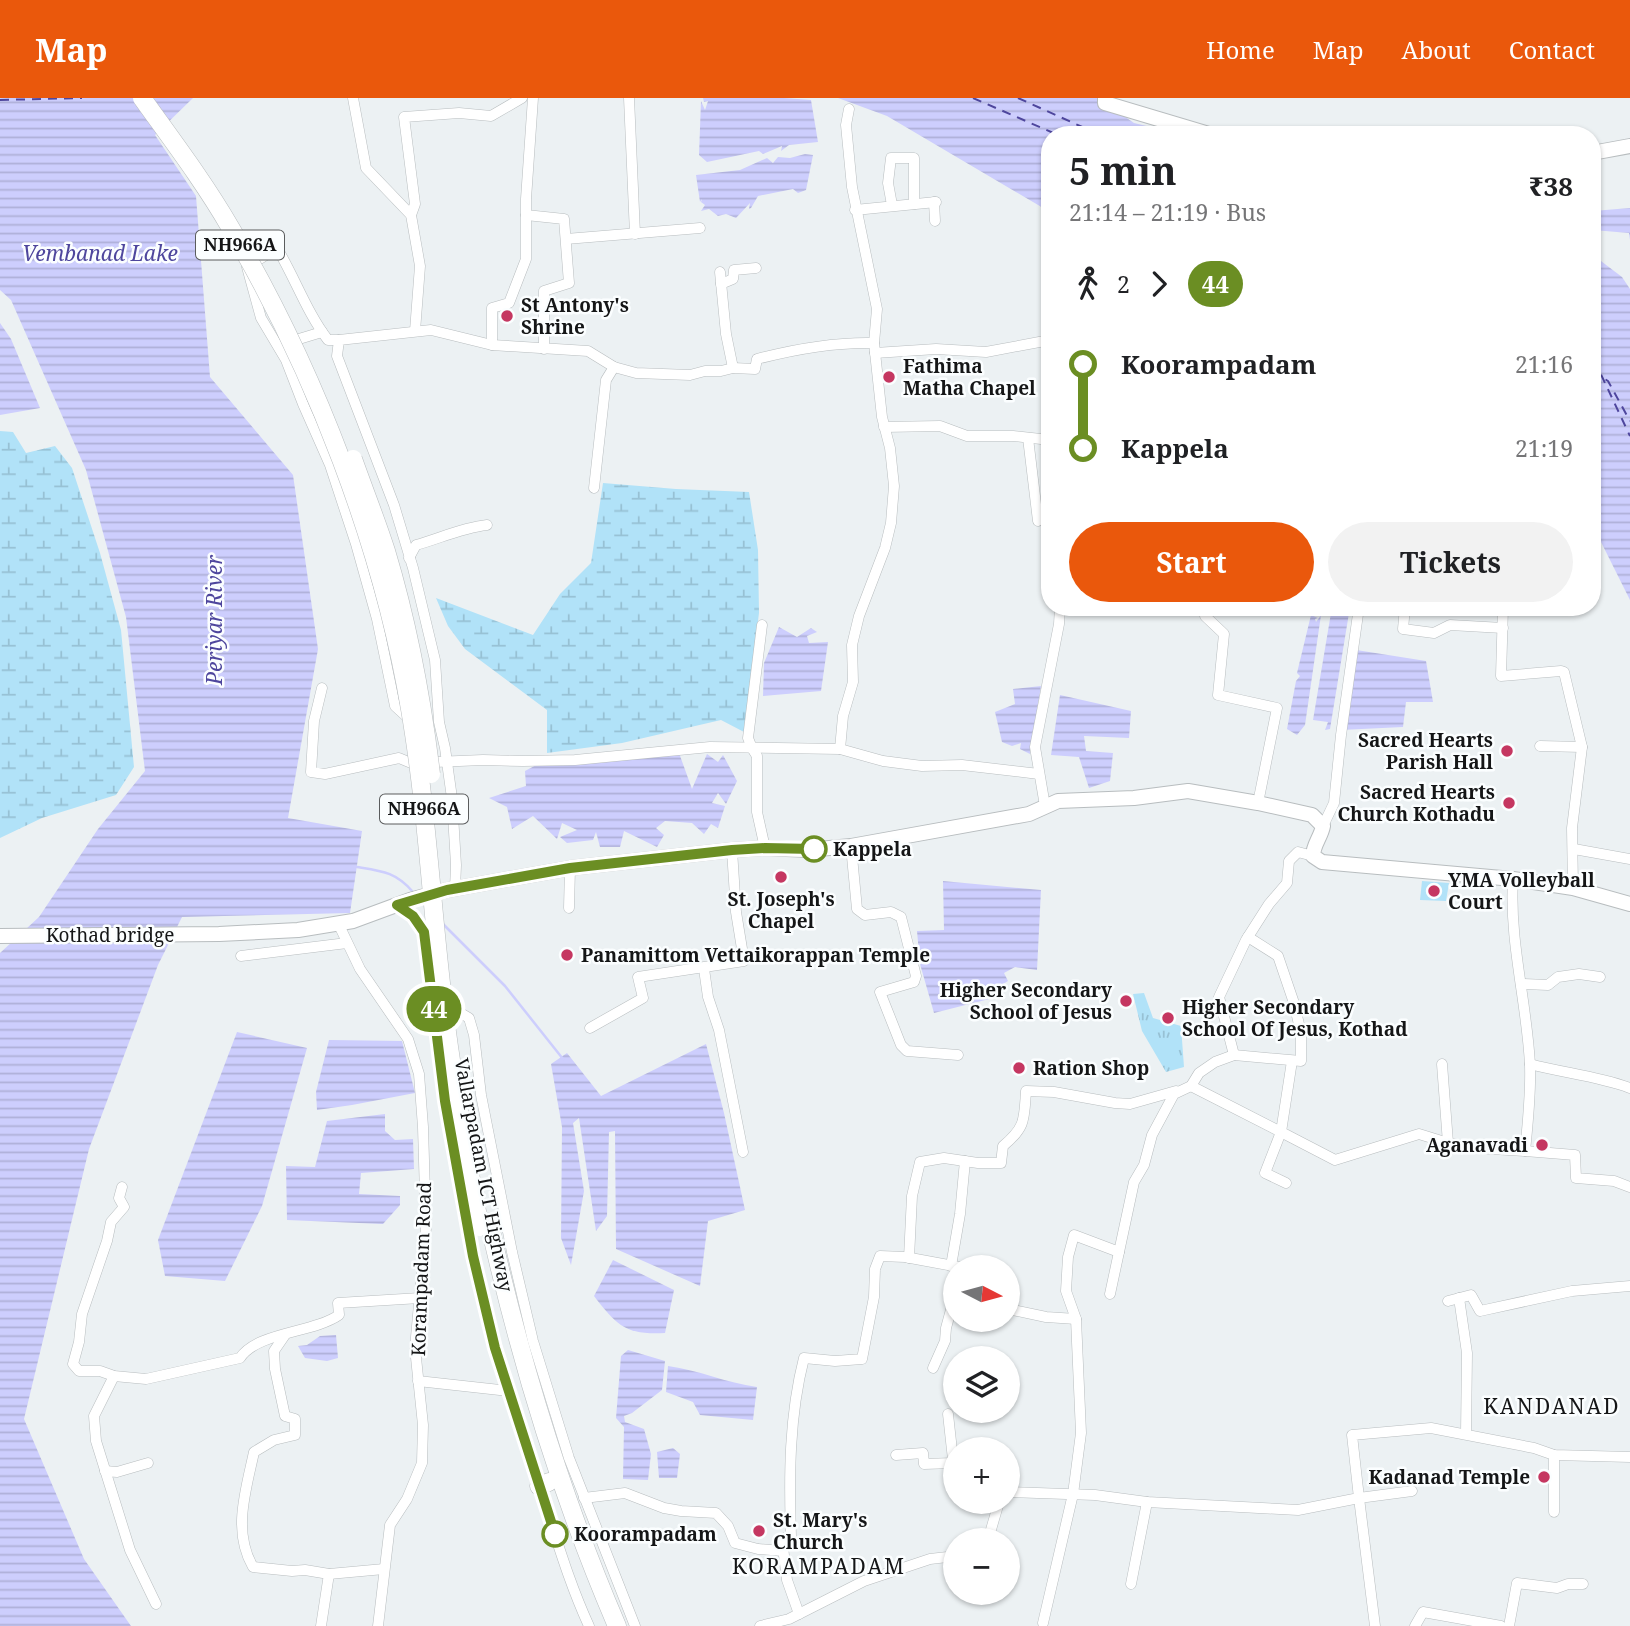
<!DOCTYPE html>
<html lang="en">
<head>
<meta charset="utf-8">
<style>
  :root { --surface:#fff; --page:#f2f2f2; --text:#202124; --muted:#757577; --accent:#ea580c }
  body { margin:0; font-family:"Noto Serif",serif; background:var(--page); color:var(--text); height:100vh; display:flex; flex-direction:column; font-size:26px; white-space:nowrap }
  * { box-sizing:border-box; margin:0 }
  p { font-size:23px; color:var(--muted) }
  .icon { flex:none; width:38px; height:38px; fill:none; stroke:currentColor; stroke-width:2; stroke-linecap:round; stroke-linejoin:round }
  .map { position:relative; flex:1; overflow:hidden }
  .details { position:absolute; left:1041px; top:28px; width:560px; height:490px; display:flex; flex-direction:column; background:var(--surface); border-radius:28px; box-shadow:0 2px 5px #0004 }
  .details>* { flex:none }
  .badge { padding:0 14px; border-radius:23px; font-size:24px; line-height:46px }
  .needle { width:46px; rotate:96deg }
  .tools { position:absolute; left:943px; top:1157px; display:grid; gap:14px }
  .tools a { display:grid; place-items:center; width:77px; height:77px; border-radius:50%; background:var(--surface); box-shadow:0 2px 5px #0004; font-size:35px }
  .map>.badge { position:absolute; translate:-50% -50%; box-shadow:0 0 0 4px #fff }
  .legs { display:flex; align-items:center; gap:10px; height:77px; padding:0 28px; font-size:23px }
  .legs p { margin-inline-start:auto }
  .summary { display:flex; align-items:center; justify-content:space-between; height:119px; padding:0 28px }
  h1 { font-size:38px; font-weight:700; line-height:52px }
  .cta { display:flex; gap:14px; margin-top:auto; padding:14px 28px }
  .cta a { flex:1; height:80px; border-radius:42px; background:var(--accent); color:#fff; font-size:28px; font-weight:700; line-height:80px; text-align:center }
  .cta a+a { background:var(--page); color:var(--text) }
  ul { padding:0 28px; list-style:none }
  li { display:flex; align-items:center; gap:24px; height:84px; font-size:26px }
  li i { display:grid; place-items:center; width:10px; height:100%; margin:0 9px; background:currentColor }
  li i::after { content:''; width:18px; height:18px; margin:-9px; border:5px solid; border-radius:50%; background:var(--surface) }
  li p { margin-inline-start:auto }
  li:first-child i { background:linear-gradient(#0000 50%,currentColor 0) }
  li:last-child i { background:linear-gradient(currentColor 50%,#0000 0) }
  header { display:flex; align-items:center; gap:42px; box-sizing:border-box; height:98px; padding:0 35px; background:var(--accent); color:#fff }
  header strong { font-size:33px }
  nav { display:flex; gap:38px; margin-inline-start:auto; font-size:24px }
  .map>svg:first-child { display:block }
  .green { fill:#b1e2f8 }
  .wetland { fill:url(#wetland-marsh) }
  .park { fill:url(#park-tufts) }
  .water { fill:url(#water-rules) }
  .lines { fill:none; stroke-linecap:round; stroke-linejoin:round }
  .stream { stroke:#cdcefd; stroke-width:2.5 }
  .ferry { stroke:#4e469d; stroke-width:2; stroke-dasharray:9 7; stroke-linecap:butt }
  .street-casing { stroke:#b8bdbf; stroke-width:11 }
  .secondary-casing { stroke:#b8bdbf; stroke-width:16 }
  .highway-casing { stroke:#b8bdbf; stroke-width:19 }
  .street { stroke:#fff; stroke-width:10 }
  .secondary { stroke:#fff; stroke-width:14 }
  .highway { stroke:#fff; stroke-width:18 }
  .highway-bridge-casing { stroke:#b8bdbf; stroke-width:19; stroke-linecap:butt }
  .highway-bridge { stroke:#fff; stroke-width:18 }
  .line-1-casing { stroke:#fff; stroke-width:16 }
  .line-1 { stroke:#6b8e23; stroke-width:10 }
  .poi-dot { fill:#c53761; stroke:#fbfeff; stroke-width:2.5 }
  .stop-1-dot { fill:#fff; stroke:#6b8e23; stroke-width:3.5 }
  .labels { text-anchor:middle; stroke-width:5; stroke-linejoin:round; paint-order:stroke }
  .shield { fill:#fbfeff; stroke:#5a5c5d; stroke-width:2 }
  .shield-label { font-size:18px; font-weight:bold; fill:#151617 }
  .poi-label { font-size:19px; font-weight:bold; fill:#151617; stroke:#fbfeff; text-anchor:start }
  .stop-label { font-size:19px; font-weight:bold; fill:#151617; stroke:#fbfeff; text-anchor:start }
  .street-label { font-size:19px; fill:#151617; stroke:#fbfeff }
  .water-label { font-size:21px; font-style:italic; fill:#4e469d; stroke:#fbfeff }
  .neighbourhood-label { font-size:21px; letter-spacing:2px; fill:#151617; stroke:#fbfeff }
</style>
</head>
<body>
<header>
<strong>Map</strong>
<nav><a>Home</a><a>Map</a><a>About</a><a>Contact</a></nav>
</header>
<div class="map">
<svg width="1630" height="1528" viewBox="0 0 1630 1528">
  <defs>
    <pattern id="wetland-marsh" width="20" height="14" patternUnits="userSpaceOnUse" patternTransform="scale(1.75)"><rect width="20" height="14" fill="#b1e2f8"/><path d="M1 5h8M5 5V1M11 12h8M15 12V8" fill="none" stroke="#97c1d4"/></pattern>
    <pattern id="park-tufts" width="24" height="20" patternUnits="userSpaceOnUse" patternTransform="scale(1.75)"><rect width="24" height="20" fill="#b1e2f8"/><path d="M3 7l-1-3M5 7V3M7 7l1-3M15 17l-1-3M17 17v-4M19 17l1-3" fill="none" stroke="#97c1d4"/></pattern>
    <pattern id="water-rules" width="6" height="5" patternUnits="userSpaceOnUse" patternTransform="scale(1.75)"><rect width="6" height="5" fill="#cdcefd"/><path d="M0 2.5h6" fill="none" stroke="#afb0d8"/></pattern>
  </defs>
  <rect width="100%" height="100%" fill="#ecf1f3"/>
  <polygon class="green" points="1422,783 1449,785 1446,803 1420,802"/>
  <g class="wetland">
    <polygon points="0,333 13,334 26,355 55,348 72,370 100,455 121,532 134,669 116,697 42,720 0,740"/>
    <polygon points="603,385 676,391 749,394 758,452 759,515 744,634 721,622 622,645 547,655 547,612 465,551 448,528 436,500 533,537 560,496 591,465"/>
  </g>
  <polygon class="park" points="1144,895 1153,920 1181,928 1184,969 1166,974 1142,933 1133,896"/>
  <g class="water">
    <polygon points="0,0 193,0 155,37 196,98 210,279 293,377 318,551 288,720 362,733 350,815 182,819 158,867 89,1051 24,1321 84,1461 131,1528 0,1528 0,855 39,819 98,731 145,673 126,519 86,372 11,202 0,192"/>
    <polygon points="703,0 784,0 811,2 818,44 789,47 781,53 782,48 763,56 759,53 707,64 699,57 701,3 705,12 708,3 704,4"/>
    <polygon points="838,0 1098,0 1134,25 1184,37 1050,37 1050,114 887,18"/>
    <polygon points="805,56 813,57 806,92 798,95 793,91 758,98 751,110 749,111 750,105 736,120 726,116 718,118 709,111 701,113 705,107 701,104 702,101 700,104 696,77 740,72 767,60 773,65 778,59 790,60"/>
    <polygon points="1630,110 1630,142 1629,135 1593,132 1593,113"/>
    <polygon points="1593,157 1622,179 1630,191 1630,502 1593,428"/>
    <polygon points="0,225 11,241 40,310 0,317"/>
    <polygon points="1332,509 1348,509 1349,515 1330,631 1325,632 1328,624 1313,622"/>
    <polygon points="1311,517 1318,520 1315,521 1316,524 1321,517 1305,627 1297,637 1287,631 1296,583 1300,578 1297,575"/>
    <polygon points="779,529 797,539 811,530 817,534 807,538 809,545 828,544 821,593 763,598 764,565"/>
    <polygon points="1350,551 1426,563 1433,604 1406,604 1403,629 1341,632"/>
    <polygon points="1041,588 1030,656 1020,651 1021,645 1012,648 1002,644 995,614 1015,606 1013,591"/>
    <polygon points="1060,597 1131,613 1129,640 1084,638 1086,653 1113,655 1110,683 1089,690 1079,659 1051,657"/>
    <polygon points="679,655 692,691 707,656 718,664 723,657 737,683 726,706 718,695 712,705 725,708 718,730 711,726 704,736 692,725 665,723 656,730 664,737 657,749 624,733 620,749 600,749 596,734 593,742 567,745 560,739 577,732 562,725 557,741 533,718 512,731 507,709 489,700 526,688 525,673 540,665"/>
    <polygon points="943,783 1041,792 1037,872 1015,869 1004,875 1008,883 998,889 997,899 934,915 920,866 917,833 944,832"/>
    <polygon points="237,934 307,950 262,1108 225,1183 165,1178 158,1142"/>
    <polygon points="329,942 402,943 415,995 352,1007 317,1012 316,994"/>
    <polygon points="706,946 724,1015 745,1112 708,1123 700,1188 616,1151 615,1033 609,1034 607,1118 596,1133 579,1020 573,1025 584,1093 571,1167 561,1140 562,1029 551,966 567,955 601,998"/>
    <polygon points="385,1016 385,1033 395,1042 413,1041 414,1071 361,1075 359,1096 400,1098 400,1107 383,1126 287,1122 286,1068 315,1069 327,1023"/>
    <path d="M613,1162L674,1192L665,1235C626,1237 617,1228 594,1198Z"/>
    <polygon points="336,1237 338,1260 327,1263 305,1260 298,1248 307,1247 320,1238"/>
    <polygon points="628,1252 665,1263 662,1292 632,1315 624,1318 625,1324 644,1331 651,1356 648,1382 623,1381 624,1329 616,1320 621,1258"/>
    <path d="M668,1268C699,1272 726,1285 757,1289L753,1322L700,1317L693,1304L666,1294Z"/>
    <polygon points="673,1350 680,1356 677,1380 659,1380 657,1354"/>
  </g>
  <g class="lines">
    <g class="stream">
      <path d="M357,769C382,773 396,774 413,794"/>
      <polyline points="442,825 505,888 563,961"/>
    </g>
    <g class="ferry">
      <polyline points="973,0 1058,37"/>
      <polyline points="1018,0 1100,37"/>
      <polyline points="0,2 82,0"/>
      <polyline points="1592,264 1597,268 1630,338"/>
      <polyline points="1592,273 1608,283 1630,323"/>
    </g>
    <defs>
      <g id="street">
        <polyline points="353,0 366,70 411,117 420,168 415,233"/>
        <polyline points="629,0 635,136"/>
        <polyline points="849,11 846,27 852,89 877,211 874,245 882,319 890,350 894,388 891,425 885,450 859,518 852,547 853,584 843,618 840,651 883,663 922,668 962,667 1039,676"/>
        <polyline points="934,104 935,123"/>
        <polyline points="892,107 888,85 891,60 914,60 914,106"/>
        <polyline points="855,112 936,104"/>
        <polyline points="411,117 415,106 404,19 459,15 491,18 522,0"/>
        <polyline points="526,117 564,121 569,185 544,193 544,251"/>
        <polyline points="566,141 700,130"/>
        <polyline points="720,174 726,236 733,270"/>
        <polyline points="721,186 733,181 734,172 756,170"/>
        <path d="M339,242H328C307,215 295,180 277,150L247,169L261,220L286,262L303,306L330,367L356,446L377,521L395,608L407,619L412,618"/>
        <polyline points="289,244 322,234"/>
        <polyline points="492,247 492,210 509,205 526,161 526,101 533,0"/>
        <polyline points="875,255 936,251 986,254 1050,242"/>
        <polyline points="884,329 940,328 967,338 1013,338 1050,342"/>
        <polyline points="1028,340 1038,423"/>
        <polyline points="594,390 606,282 614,269"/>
        <path d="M409,460L416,447C441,440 461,430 487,427"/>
        <polyline points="1204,509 1205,518 1224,536 1218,597 1277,610 1258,705"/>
        <polyline points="1405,509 1403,531 1434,535 1450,527 1503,530"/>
        <polyline points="1503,509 1501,578 1561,573 1564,574 1582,649 1572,730 1573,790"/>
        <polyline points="762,527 748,640 752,650 757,658 757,714 765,750"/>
        <polyline points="322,590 314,623 311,674 325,676 399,660 411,665 483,662 523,663 575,662 710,649 840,651"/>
        <polyline points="1540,648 1582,649"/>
        <polyline points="1045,708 1035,649 1059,526 1060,509"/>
        <polyline points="1323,728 1334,705 1341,637 1359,509"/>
        <polyline points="851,748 857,811 865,817 891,814 901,819 916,878 914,884 880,894 901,947 907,953 958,957"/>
        <polyline points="1574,751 1630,761"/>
        <path d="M455,791L456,767L452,700L445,650L439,624L435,562L413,470L394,407L337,258L339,242L431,232L492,247L588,253L614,269L636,275L690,277L705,273H721L733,270L755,271L757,261C795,251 836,244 874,245"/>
        <path d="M397,807C412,817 422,827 426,846C438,951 450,1057 473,1160C491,1239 515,1317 541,1394C556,1439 569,1485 589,1528"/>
        <polyline points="569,810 570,770"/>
        <polyline points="338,825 360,871 408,941 419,976 423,1029 426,1130 415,1250 423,1327 422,1365 407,1401 390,1427 378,1528"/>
        <polyline points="241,858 347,845"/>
        <polyline points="704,871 708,899 719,932 743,1054"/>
        <polyline points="1521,886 1548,887 1558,879 1579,876 1600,879"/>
        <polyline points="441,910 452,910 469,920 474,937 481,997 512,1154 533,1243 569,1360 635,1528"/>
        <polyline points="590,930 643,900 638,879 744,863 736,814 732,752"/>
        <polyline points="1234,957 1301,963 1301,935 1294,905 1278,858 1248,839"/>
        <path d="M1292,963L1281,1034L1335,1062L1419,1036L1448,1045L1476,1050L1525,1053C1528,1024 1531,996 1530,967C1527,905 1509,843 1513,781"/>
        <polyline points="1442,966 1448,1045"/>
        <path d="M1530,966C1563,975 1598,978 1630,990"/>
        <polyline points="1191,988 1281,1034 1265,1075 1286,1085"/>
        <polyline points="1525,1053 1575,1057 1576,1080 1614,1083 1630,1089"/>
        <path d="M122,1089L119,1100L124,1109L111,1124L107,1143L82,1216L79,1244L73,1266L79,1273H100L114,1278L146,1281L240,1260C257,1234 313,1235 339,1217L338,1205L420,1200"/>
        <path d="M909,1160L912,1098L920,1064L944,1060L978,1065H1001L1003,1048C1026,1029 1024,1021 1026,993L1054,994L1115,1005L1130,1006L1176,993"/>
        <polyline points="951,1168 960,1116 965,1063"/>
        <polyline points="1110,1196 1119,1154"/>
        <polyline points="1459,1200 1467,1255 1466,1336"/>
        <polyline points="1448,1203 1471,1197 1480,1213 1572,1193 1630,1188"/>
        <polyline points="1008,1211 1046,1219 1076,1221"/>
        <path d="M285,1237L274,1253L275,1271L285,1318L295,1321V1337L274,1342L254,1354C246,1392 232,1433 253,1469L292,1473L305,1472L329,1476L384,1471"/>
        <polyline points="933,1270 945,1243 946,1230 952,1208 956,1208"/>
        <polyline points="114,1278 94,1318 96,1343 130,1452 156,1506"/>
        <polyline points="418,1283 509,1293"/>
        <polyline points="948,1316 956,1389"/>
        <polyline points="896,1357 923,1355 924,1366 953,1365"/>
        <polyline points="105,1373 117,1374 148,1365"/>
        <polyline points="1008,1394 1095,1397 1147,1404 1298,1412 1359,1400 1352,1337 1431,1330 1534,1350 1554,1357 1630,1359"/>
        <polyline points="584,1400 625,1395 664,1410 681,1413 716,1415 728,1428 735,1445 758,1451 783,1453"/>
        <polyline points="1554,1414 1554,1357"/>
        <polyline points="988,1442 999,1404"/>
        <polyline points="1131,1486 1147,1404"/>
        <path d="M799,1516L787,1482L782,1441L791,1438C789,1379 789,1318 804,1260L835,1263L862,1261L874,1199L875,1171L880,1158L905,1159L959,1169"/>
        <polyline points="1043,1525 1073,1396 1081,1335 1076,1221 1066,1193 1068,1159 1074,1137 1119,1154 1134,1084 1144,1067 1152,1037 1174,996 1191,988 1199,975 1215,964 1234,957 1219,899 1246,842 1269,806 1287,785 1289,763 1298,754 1313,758"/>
        <polyline points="321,1528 329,1476"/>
        <polyline points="760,1528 789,1521 864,1483 930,1461 956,1458"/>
        <polyline points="1375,1528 1359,1400 1412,1393"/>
        <polyline points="1415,1528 1423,1514 1501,1528"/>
        <polyline points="1509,1528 1517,1485 1557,1490 1568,1486 1583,1486"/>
      </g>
      <g id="secondary">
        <polyline points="1105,0 1105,5 1212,37"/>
        <polyline points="1592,55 1630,48"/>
        <path d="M0,838L219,836L298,832L353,823L410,802L447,792L570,770L732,752L765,750L808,752L851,748L1029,716L1058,703L1134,700L1188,693L1258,705L1312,717L1323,728C1321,739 1313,747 1313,758L1322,764L1513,781L1573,790L1630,806"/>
      </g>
      <g id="highway">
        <path d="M489,1124C520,1262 561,1398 617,1528"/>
        <polyline points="539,1388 549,1384"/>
      </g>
    </defs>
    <use href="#street" class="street-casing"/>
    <use href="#secondary" class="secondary-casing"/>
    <use href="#highway" class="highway-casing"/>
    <use href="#street" class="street"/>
    <use href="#secondary" class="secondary"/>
    <use href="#highway" class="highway"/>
    <defs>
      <g id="highway-bridge">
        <path d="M142,0C172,42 204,84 230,129C314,270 383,449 410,611C428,716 432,822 446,927C455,995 467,1062 480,1129"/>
        <path d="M353,361C364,392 376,422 386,453C408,526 422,601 431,676"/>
      </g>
    </defs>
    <use href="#highway-bridge" class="highway-bridge-casing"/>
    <use href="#highway-bridge" class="highway-bridge"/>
  </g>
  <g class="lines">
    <defs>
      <polyline id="line-1" points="555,1436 495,1250 473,1158 445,1003 424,834 413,818 397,807 447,792 570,770 732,752 765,750 814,751"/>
    </defs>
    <use href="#line-1" class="line-1-casing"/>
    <use href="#line-1" class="line-1"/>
  </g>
  <g class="poi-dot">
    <circle cx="507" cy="218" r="7"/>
    <circle cx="889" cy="279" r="7"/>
    <circle cx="1507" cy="653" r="7"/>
    <circle cx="1509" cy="705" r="7"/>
    <circle cx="781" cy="779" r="7"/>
    <circle cx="1434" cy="793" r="7"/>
    <circle cx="567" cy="857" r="7"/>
    <circle cx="1126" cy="903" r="7"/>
    <circle cx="1168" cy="920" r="7"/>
    <circle cx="1019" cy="970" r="7"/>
    <circle cx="1542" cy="1047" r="7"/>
    <circle cx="1544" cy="1379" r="7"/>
    <circle cx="759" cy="1433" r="7"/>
  </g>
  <g class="stop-1-dot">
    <circle cx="814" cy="751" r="12"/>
    <circle cx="555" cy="1436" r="12"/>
  </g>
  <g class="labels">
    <g class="shield">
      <rect x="196" y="132.5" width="88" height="29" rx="5"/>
      <rect x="380" y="696.5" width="88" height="29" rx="5"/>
    </g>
    <g class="shield-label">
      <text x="240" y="153">NH966A</text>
      <text x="424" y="717">NH966A</text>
    </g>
    <g class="poi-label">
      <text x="521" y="214">St Antony's<tspan x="521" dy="22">Shrine</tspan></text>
      <text x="903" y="275">Fathima<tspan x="903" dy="22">Matha Chapel</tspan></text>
      <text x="1493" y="649" text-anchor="end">Sacred Hearts<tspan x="1493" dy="22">Parish Hall</tspan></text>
      <text x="1495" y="701" text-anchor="end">Sacred Hearts<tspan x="1495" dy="22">Church Kothadu</tspan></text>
      <text x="1448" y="789">YMA Volleyball<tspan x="1448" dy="22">Court</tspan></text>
      <text x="781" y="808" text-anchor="middle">St. Joseph's<tspan x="781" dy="22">Chapel</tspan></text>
      <text x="581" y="864">Panamittom Vettaikorappan Temple</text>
      <text x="1112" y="899" text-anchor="end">Higher Secondary<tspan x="1112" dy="22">School of Jesus</tspan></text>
      <text x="1182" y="916">Higher Secondary<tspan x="1182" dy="22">School Of Jesus, Kothad</tspan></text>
      <text x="1033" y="977">Ration Shop</text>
      <text x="1528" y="1054" text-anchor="end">Aganavadi</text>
      <text x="1530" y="1386" text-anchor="end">Kadanad Temple</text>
      <text x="773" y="1429">St. Mary's<tspan x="773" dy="22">Church</tspan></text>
    </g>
    <g class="stop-label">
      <text x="833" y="758">Kappela</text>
      <text x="574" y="1443">Koorampadam</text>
    </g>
    <g class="street-label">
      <text x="110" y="844">Kothad bridge</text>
      <text transform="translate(484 1077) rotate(79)" y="7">Vallarpadam ICT Highway</text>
      <text transform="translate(421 1171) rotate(-88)" y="7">Korampadam Road</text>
    </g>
    <g class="water-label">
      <text x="100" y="163">Vembanad Lake</text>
      <text transform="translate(215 522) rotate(-90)" y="7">Periyar River</text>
    </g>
    <g class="neighbourhood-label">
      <text x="1552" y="1316">KANDANAD</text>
      <text x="819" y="1476">KORAMPADAM</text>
    </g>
  </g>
</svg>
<div class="tools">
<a><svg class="needle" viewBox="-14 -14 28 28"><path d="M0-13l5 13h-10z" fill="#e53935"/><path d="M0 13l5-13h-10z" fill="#757577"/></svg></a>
<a><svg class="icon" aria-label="layers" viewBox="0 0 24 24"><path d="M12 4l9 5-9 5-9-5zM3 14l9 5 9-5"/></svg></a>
<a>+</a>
<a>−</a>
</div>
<b class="badge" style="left:434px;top:911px;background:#6b8e23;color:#fff">44</b>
<section class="details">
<div class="summary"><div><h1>5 min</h1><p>21:14 – 21:19 · Bus</p></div><b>₹38</b></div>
<div class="legs"><svg class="icon" aria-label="walk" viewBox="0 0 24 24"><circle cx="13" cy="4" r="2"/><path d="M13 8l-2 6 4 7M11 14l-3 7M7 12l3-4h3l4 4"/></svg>2<svg class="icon" aria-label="forward" viewBox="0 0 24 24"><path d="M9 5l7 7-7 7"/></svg><b class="badge" style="background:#6b8e23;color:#fff">44</b></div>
<ul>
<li><i style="color:#6b8e23"></i><b>Koorampadam</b><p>21:16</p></li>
<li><i style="color:#6b8e23"></i><b>Kappela</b><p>21:19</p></li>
</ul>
<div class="cta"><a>Start</a><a>Tickets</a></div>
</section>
</div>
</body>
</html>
